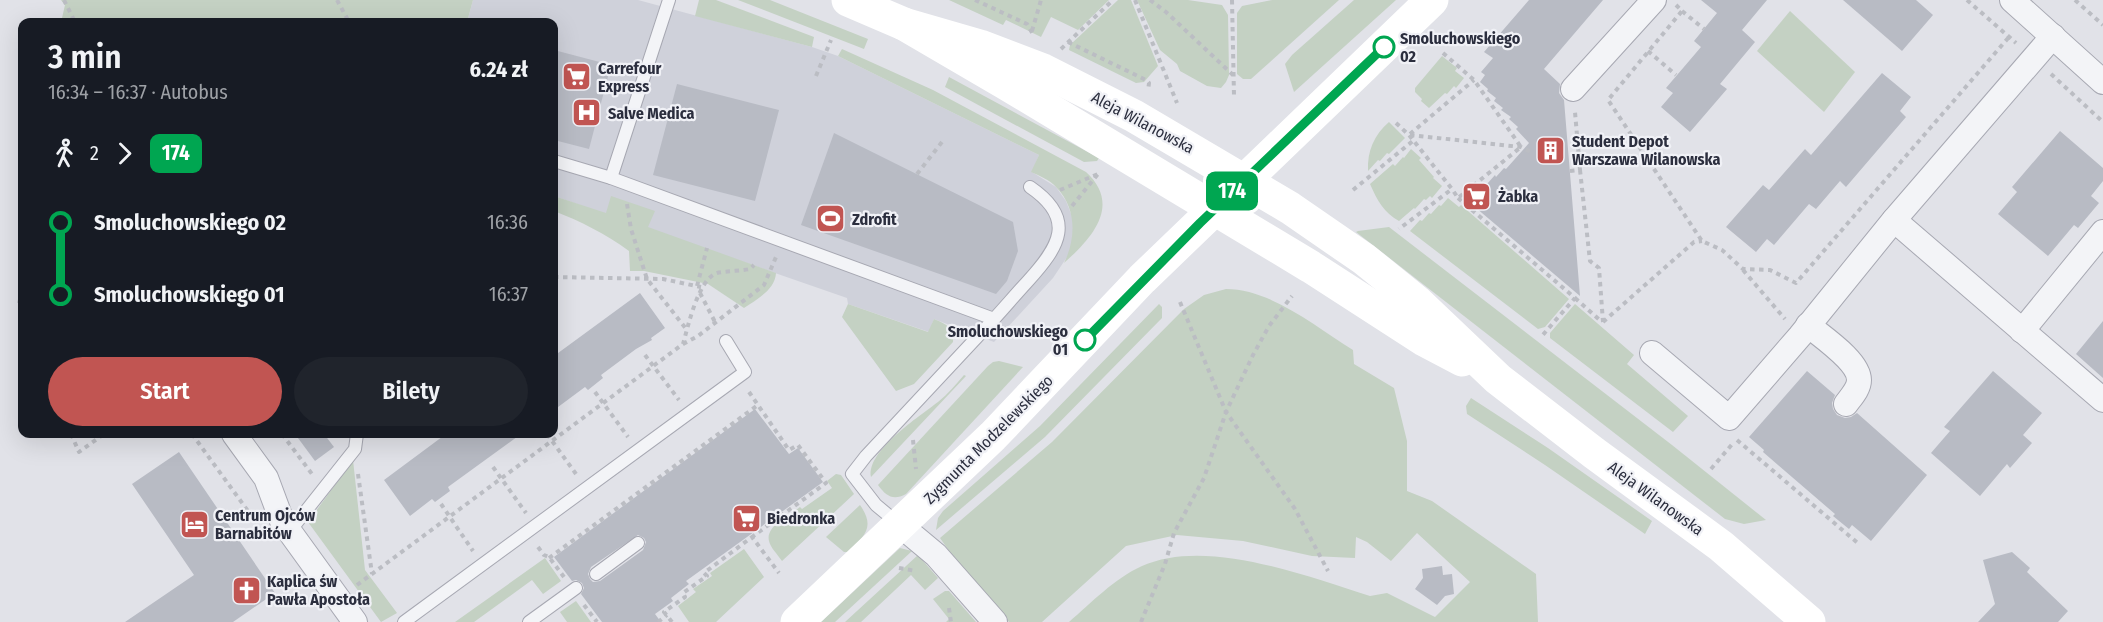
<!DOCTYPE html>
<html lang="pl">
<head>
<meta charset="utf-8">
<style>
  :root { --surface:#171b24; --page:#20242c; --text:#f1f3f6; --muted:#9ea1a6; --accent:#c15552 }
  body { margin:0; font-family:"Fira Sans Condensed",sans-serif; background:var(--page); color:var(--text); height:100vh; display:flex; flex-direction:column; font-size:22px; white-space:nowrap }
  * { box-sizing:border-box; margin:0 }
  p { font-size:20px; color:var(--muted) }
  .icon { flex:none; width:33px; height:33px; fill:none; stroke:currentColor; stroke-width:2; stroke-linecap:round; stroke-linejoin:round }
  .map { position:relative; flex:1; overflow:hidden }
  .side { position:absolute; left:18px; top:18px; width:540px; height:420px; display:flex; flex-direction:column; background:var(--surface); border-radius:12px; box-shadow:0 6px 24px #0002 }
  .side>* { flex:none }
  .badge { padding:0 12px; border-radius:9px; font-size:21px; line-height:39px }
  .map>.badge { position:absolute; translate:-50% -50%; box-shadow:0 0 0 3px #fff }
  .legs { display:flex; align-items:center; gap:9px; height:66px; padding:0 30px; font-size:20px }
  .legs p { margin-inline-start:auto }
  .overview { display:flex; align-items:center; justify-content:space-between; height:102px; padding:0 30px }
  h1 { font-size:33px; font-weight:600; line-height:45px }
  .cta { display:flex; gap:12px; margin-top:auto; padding:12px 30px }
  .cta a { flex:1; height:69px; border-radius:36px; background:var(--accent); color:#fff; font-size:24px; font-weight:600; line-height:69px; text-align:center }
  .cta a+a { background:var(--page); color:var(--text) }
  ul { padding:0 30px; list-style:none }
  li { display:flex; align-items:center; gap:21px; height:72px; font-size:22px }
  li i { display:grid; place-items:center; width:9px; height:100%; margin:0 8px; background:currentColor }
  li i::after { content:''; width:15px; height:15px; margin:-8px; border:4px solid; border-radius:50%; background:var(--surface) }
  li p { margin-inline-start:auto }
  li:first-child i { background:linear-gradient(#0000 50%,currentColor 0) }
  li:last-child i { background:linear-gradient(currentColor 50%,#0000 0) }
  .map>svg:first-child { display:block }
  .built { fill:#cfd1da }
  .green { fill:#c4d1c3 }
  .building { fill:#b8bbc4; fill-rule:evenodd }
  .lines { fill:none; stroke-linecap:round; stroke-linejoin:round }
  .lane-casing { stroke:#a7a8b2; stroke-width:14 }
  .street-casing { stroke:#a7a8b2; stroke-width:26 }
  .path { stroke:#bbbdc3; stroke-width:4; stroke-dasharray:4.5 4.5; stroke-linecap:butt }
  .lane { stroke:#f3f4f7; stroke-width:12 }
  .street { stroke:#f3f4f7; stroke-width:24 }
  .secondary { stroke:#fff; stroke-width:33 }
  .line-1-casing { stroke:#fff; stroke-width:14 }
  .line-1 { stroke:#00a651; stroke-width:9 }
  .stop-1-dot { fill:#fff; stroke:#00a651; stroke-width:3 }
  .labels { text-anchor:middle; stroke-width:4.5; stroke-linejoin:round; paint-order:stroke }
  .stop-label { font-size:16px; font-weight:bold; fill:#2b2e3e; stroke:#f0f1f6; text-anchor:start }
  .poi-label { font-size:16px; font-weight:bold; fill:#2b2e3e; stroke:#f0f1f6; text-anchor:start }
  .street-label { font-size:16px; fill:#2b2e3e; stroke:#f0f1f6 }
</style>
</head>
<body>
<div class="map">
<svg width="2103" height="622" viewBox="0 0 2103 622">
  <rect width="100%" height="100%" fill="#e1e2e8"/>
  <polygon class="built" points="473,0 638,0 812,47 838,56 1039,155 1032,172 1056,187 1066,201 1073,219 1074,239 1069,254 1053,278 994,342 934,319 929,332 848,304 847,298 554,196 554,22 467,22"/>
  <g class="green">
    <polygon points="61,0 473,0 467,22 132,22 120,20 64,22 62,18 65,5"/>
    <polygon points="699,0 716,0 814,37 812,47 695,16"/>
    <polygon points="738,0 770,0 868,39 864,49"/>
    <polygon points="949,0 1109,0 1078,30 1051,17 1041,37 1006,20 1003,25"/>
    <polygon points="1118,0 1131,0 1158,66 1144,82 1136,83 1069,50 1070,45"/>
    <polygon points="1137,0 1188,0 1222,5 1228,15 1229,75 1226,82 1221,88 1207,86 1180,71 1177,64 1160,50"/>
    <polygon points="1272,0 1339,0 1251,79 1243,79 1237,74 1237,13 1242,6"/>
    <polygon points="1354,0 1396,0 1294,92 1285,64 1292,55"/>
    <polygon points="1790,11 1855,72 1824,112 1757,51"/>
    <path d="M842,49L933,90L1086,172C1122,205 1092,238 1064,263C1076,239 1077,208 1056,187C1050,180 1040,176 1031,172L1039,155L838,56Z"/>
    <polygon points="1442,56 1457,68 1455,71 1464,78 1456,88 1454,86 1447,94 1445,93 1429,108 1421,101 1422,99 1415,92 1415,88"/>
    <polygon points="949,77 1099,158 1097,161 1084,162 945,87"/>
    <path d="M1389,122L1405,138L1389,154L1387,153L1380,161L1378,160L1368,171C1367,151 1374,135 1389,122Z"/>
    <path d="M1411,149L1421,158L1419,160L1434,177L1433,178L1442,186L1432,198L1430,196L1426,200L1424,199L1415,209L1414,208L1399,221C1384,213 1377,200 1370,184L1393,164L1395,166L1403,157L1404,158Z"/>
    <path d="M554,196L606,213L611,196L655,211L648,227L776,273C775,290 757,299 744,308L708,284L644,271H630L629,251C606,234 580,221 554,211Z"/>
    <polygon points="1448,198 1459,207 1461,205 1569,299 1545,327 1538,329 1410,231 1420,220 1422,221 1429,213 1431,214 1439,205 1441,206"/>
    <polygon points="1389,227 1672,445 1766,520 1744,524 1725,519 1356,232 1358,231"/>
    <path d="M1226,289C1271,289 1316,327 1353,350L1354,364L1394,388L1407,441V491L1432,501L1536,574L1538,622H1069C1091,603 1115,578 1142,566C1206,537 1306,576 1370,596L1387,593L1435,617L1470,582L1417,533L1391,561L1367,542L1356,537L1355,558L1312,556L1243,541L1177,535L1126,546L1042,622H1009L963,571L940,538L1052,442L1184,309L1204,295Z"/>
    <path d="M848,304L928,332L934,319C946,324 955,328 953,342L914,384L896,391L842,317Z"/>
    <polygon points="1159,304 1162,307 1162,318 1045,437 936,530 938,518 943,511 1040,426"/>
    <polygon points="1575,304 1634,355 1627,364 1688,416 1673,432 1550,338 1550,333"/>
    <path d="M999,361L1023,367L906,494C893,501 886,496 878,485L988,366L993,362Z"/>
    <path d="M964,375L966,376L871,477C866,451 920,416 938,402C948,394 956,384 964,375Z"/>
    <polygon points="1471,398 1548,448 1652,521 1645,534 1545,465 1467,414 1466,406"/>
    <polygon points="353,460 365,570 397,613 381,622 308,522"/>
    <path d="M836,474L841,475L854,494L782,561C778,555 770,547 769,541C765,526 791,514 800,507L802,509L832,488L827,481Z"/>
    <path d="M860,505C876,528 864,536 848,552H844L826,537Z"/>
    <polygon points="900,548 912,551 835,622 821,622"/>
    <polygon points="744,549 764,577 716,622 689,622 678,606 696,592 693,589 712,576 710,573"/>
    <polygon points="918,555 938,578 925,590 911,575 861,622 845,622"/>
    <polygon points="545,558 561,581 543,594 532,580 474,622 455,622"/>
    <polygon points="945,591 949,591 976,622 946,622 949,619 933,599"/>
    <polygon points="576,601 591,622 567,622 560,612"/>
  </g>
  <g class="building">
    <polygon points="1529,0 1603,0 1544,69 1560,84 1559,93 1564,100 1580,296 1469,202 1485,183 1487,184 1495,175 1496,177 1504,168 1506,169 1529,143 1516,129 1518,127 1509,119 1511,117 1501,110 1503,108 1494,101 1496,98 1487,91 1488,89 1480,82 1485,75 1481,72 1493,58 1484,52"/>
    <polygon points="1701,0 1767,0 1742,30 1755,42 1720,84 1727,89 1690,132 1661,107 1673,93 1666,88 1701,47 1694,41 1717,13"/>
    <polygon points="1843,0 1916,0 1933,15 1902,51"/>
    <polygon points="554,50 611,65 589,149 554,140"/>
    <polygon points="1882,73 1911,97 1900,111 1906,117 1846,187 1840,181 1816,209 1809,204 1774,245 1767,239 1756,252 1726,227 1763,185 1769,190 1805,149 1811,155"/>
    <polygon points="677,84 779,110 755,201 653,175"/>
    <polygon points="2060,131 2103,168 2103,181 2091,196 2099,203 2078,228 2074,225 2048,256 1998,214 2017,192 2012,187"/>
    <polygon points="834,133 1013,222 1018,251 1007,281 996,294 801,225"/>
    <polygon points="640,293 665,328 651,338 652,340 636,349 601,375 603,378 588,390 585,387 554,410 554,356"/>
    <polygon points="2103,321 2103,378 2076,354"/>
    <polygon points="1807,371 1835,395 1832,403 1833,409 1837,415 1845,418 1851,417 1857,413 1927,475 1871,541 1852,525 1849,529 1833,516 1835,514 1763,452 1764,450 1749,437"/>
    <polygon points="1993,371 2042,413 2023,435 2032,443 2010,468 2007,464 1980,496 1931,453 1950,431 1944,427"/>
    <path d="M755,409L789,454L798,448L823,482L686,581L689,584L671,598L673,601L655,614L661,622H602L581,594L584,588L582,583L576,580L572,581L554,557ZM638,535L644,538L646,542L643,550L600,581L593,582L590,579L588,574L591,567Z"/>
    <polygon points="295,434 324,434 334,447 315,461"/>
    <polygon points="446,434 521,434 448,487 450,491 435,502 432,499 410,516 384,480"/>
    <polygon points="179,452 275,593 233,622 125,622 194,575 132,484"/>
    <polygon points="2012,552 2030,568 2027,572 2068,611 2058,622 1978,622 1995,604 1983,560"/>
    <polygon points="1442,566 1443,575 1452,574 1454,594 1445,596 1437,605 1415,589 1423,578 1422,569"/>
  </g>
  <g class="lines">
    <defs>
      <g id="lane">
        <path d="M554,161L611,178L994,319C1005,307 1016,294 1028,281C1059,247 1077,219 1030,187"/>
        <polyline points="611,178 669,0"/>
        <polyline points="899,524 876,505 852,474 866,456 994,319"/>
        <polyline points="290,531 355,449 357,434"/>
        <polyline points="596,574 638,543"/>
        <polyline points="404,622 745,372 726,341"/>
        <polyline points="529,622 576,588"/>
      </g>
      <g id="street">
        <polyline points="2012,0 2103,82"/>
        <polyline points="1573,89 1654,0"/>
        <polyline points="1894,220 2103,400"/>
        <path d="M1808,325C1822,337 1859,361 1859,380C1859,389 1851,397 1846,404"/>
        <polyline points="2022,331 2103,232"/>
        <polyline points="1652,353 1729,418 1800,336 1894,220 2053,36"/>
        <polyline points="234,434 266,478 282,521 355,622"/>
        <polyline points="900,525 936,555 995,622"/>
      </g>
    </defs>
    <use href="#lane" class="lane-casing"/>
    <use href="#street" class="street-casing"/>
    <g class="path">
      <polyline points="64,0 75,22"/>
      <polyline points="337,0 349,22"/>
      <polyline points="975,0 1027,24 1034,36"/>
      <polyline points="1135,0 1177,103"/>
      <polyline points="1150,0 1166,12 1233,75"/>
      <polyline points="1232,0 1234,96"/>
      <polyline points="1967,0 2016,43"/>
      <polyline points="2075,0 2103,25"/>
      <polyline points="1676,5 1682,11 1608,100 1702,241 1722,250 1743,269 1770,270 1796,283 2009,37"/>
      <polyline points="1682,11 1704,29"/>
      <polyline points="1032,31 1041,0"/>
      <polyline points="1068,42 1146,80 1149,83 1148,91"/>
      <polyline points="1061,49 1113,0"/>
      <polyline points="1648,51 1676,75"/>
      <polyline points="1443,53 1474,80 1521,147 1458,198 1452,189"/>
      <polyline points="2051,74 2103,122"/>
      <polyline points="816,76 831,40"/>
      <polyline points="1396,123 1409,135 1452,189 1399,229"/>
      <polyline points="1410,134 1474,80"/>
      <polyline points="1410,135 1521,147 1531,152"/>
      <polyline points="1580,170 1590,261 1599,268 1603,322"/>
      <polyline points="1570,171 1580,170 1575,112"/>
      <polyline points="917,174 942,142"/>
      <polyline points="1060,190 1098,174"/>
      <polyline points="1353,190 1414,140"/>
      <polyline points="1458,198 1575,298 1541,337"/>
      <polyline points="627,204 631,229 647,279 687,330"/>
      <polyline points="1072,206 1098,174"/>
      <polyline points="1743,270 1785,319"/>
      <polyline points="554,277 663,279 701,287"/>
      <polyline points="697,286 707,248"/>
      <polyline points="22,290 19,304 22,314"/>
      <polyline points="700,293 716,324"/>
      <polyline points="1575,298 1602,322"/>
      <polyline points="1180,302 1226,412 1295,509 1328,571"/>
      <polyline points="1603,322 1694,242 1702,241"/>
      <polyline points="683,344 698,336 764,285 776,257"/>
      <polyline points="645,355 679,400"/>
      <polyline points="595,392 628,437"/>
      <polyline points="749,392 789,450 798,445 826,483 752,537"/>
      <polyline points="71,434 79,452 104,434"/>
      <polyline points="192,434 253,518"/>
      <polyline points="282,434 312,474"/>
      <polyline points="547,434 576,474"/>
      <polyline points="913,440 916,469"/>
      <polyline points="1737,440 1860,545"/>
      <polyline points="493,467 526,513"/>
      <polyline points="1711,469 1734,442"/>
      <polyline points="358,474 372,574"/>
      <polyline points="441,504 473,551"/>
      <polyline points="538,547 544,555 549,557 564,577"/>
      <polyline points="549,558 758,405"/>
      <polyline points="899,568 916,571"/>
      <path d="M357,585L683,344C688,327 698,279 717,273C726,271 740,271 750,269L754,265"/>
      <polyline points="584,605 597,622"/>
      <polyline points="949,608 951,622"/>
      <polyline points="658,622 667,615"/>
      <polyline points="672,622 664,612 685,597 683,593 707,576 704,573 752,537 779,573"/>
      <polyline points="1141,622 1165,564 1174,533 1204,478 1226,412 1253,355 1269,326 1292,296"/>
    </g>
    <use href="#lane" class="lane"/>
    <use href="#street" class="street"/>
    <g class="secondary">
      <polyline points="848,0 904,24 1005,83 1311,267 1424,340 1462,360"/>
      <polyline points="904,24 980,46 1043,70 1134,116 1290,208 1364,259 1416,301 1498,379 1594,453 1721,546 1809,622"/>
      <polyline points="797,622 993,436 1142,279 1432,0"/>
    </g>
  </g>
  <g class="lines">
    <defs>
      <polyline id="line-1" points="1085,340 1200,223 1384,47"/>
    </defs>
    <use href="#line-1" class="line-1-casing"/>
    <use href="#line-1" class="line-1"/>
  </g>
  <defs>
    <symbol id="supermarket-square" viewBox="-11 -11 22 22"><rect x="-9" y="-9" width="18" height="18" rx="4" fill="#c15552" stroke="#f0f1f6"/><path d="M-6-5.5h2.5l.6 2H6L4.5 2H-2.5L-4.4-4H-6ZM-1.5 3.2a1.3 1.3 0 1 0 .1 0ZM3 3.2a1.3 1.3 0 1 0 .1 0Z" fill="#fff"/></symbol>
    <symbol id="hospital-square" viewBox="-11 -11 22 22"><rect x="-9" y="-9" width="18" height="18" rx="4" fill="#c15552" stroke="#f0f1f6"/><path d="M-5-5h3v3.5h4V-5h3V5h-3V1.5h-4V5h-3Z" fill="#fff"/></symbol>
    <symbol id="building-square" viewBox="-11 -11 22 22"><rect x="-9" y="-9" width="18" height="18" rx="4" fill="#c15552" stroke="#f0f1f6"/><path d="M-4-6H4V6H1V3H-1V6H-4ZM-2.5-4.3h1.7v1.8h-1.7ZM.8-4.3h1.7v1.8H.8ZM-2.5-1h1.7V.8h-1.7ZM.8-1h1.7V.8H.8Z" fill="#fff"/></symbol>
    <symbol id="stadium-square" viewBox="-11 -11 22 22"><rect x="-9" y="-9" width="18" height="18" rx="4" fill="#c15552" stroke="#f0f1f6"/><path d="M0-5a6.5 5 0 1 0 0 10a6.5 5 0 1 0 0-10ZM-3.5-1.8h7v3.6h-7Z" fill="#fff"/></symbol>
    <symbol id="hotel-square" viewBox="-11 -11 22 22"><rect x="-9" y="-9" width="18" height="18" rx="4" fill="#c15552" stroke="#f0f1f6"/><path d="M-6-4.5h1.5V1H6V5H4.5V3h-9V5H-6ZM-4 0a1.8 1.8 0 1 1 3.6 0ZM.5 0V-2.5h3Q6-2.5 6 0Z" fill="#fff"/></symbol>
    <symbol id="church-square" viewBox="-11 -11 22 22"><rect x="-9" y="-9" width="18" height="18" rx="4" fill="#c15552" stroke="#f0f1f6"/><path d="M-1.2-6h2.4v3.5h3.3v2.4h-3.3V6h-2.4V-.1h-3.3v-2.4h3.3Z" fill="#fff"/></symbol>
  </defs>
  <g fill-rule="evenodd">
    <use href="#supermarket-square" x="560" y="60" width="33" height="33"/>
    <use href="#hospital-square" x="570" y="96" width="33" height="33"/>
    <use href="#building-square" x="1534" y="134" width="33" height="33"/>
    <use href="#supermarket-square" x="1460" y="180" width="33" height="33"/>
    <use href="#stadium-square" x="814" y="202" width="33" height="33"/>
    <use href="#supermarket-square" x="730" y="502" width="33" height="33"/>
    <use href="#hotel-square" x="178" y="508" width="33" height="33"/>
    <use href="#church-square" x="230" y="574" width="33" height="33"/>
  </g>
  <g class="stop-1-dot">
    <circle cx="1384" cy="47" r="10"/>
    <circle cx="1085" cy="340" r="10"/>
  </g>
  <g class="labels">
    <g class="stop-label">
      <text x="1400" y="44">Smoluchowskiego<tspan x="1400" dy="18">02</tspan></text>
      <text x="1068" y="337" text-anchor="end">Smoluchowskiego<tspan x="1068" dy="18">01</tspan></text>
    </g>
    <g class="poi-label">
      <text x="598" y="74">Carrefour<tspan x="598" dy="18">Express</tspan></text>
      <text x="608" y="119">Salve Medica</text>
      <text x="1572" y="147">Student Depot<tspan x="1572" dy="18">Warszawa Wilanowska</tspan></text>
      <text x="1498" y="202">Żabka</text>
      <text x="852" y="225">Zdrofit</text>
      <text x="215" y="521">Centrum Ojców<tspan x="215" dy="18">Barnabitów</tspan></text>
      <text x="767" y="524">Biedronka</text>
      <text x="267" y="587">Kaplica św<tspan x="267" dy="18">Pawła Apostoła</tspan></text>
    </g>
    <g class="street-label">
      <text transform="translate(1143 122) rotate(28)" y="6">Aleja Wilanowska</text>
      <text transform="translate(988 439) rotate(-45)" y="6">Zygmunta Modzelewskiego</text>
      <text transform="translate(1656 498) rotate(36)" y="6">Aleja Wilanowska</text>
    </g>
  </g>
</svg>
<b class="badge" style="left:1232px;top:191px;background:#00a651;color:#fff">174</b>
<section class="side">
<div class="overview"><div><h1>3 min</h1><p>16:34 – 16:37 · Autobus</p></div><b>6.24 zł</b></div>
<div class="legs"><svg class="icon" aria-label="walk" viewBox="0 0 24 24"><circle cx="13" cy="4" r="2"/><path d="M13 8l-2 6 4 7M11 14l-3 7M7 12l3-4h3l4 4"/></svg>2<svg class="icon" aria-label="forward" viewBox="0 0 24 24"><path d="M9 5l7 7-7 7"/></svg><b class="badge" style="background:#00a651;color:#fff">174</b></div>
<ul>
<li><i style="color:#00a651"></i><b>Smoluchowskiego 02</b><p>16:36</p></li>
<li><i style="color:#00a651"></i><b>Smoluchowskiego 01</b><p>16:37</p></li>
</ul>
<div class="cta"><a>Start</a><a>Bilety</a></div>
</section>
</div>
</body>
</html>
